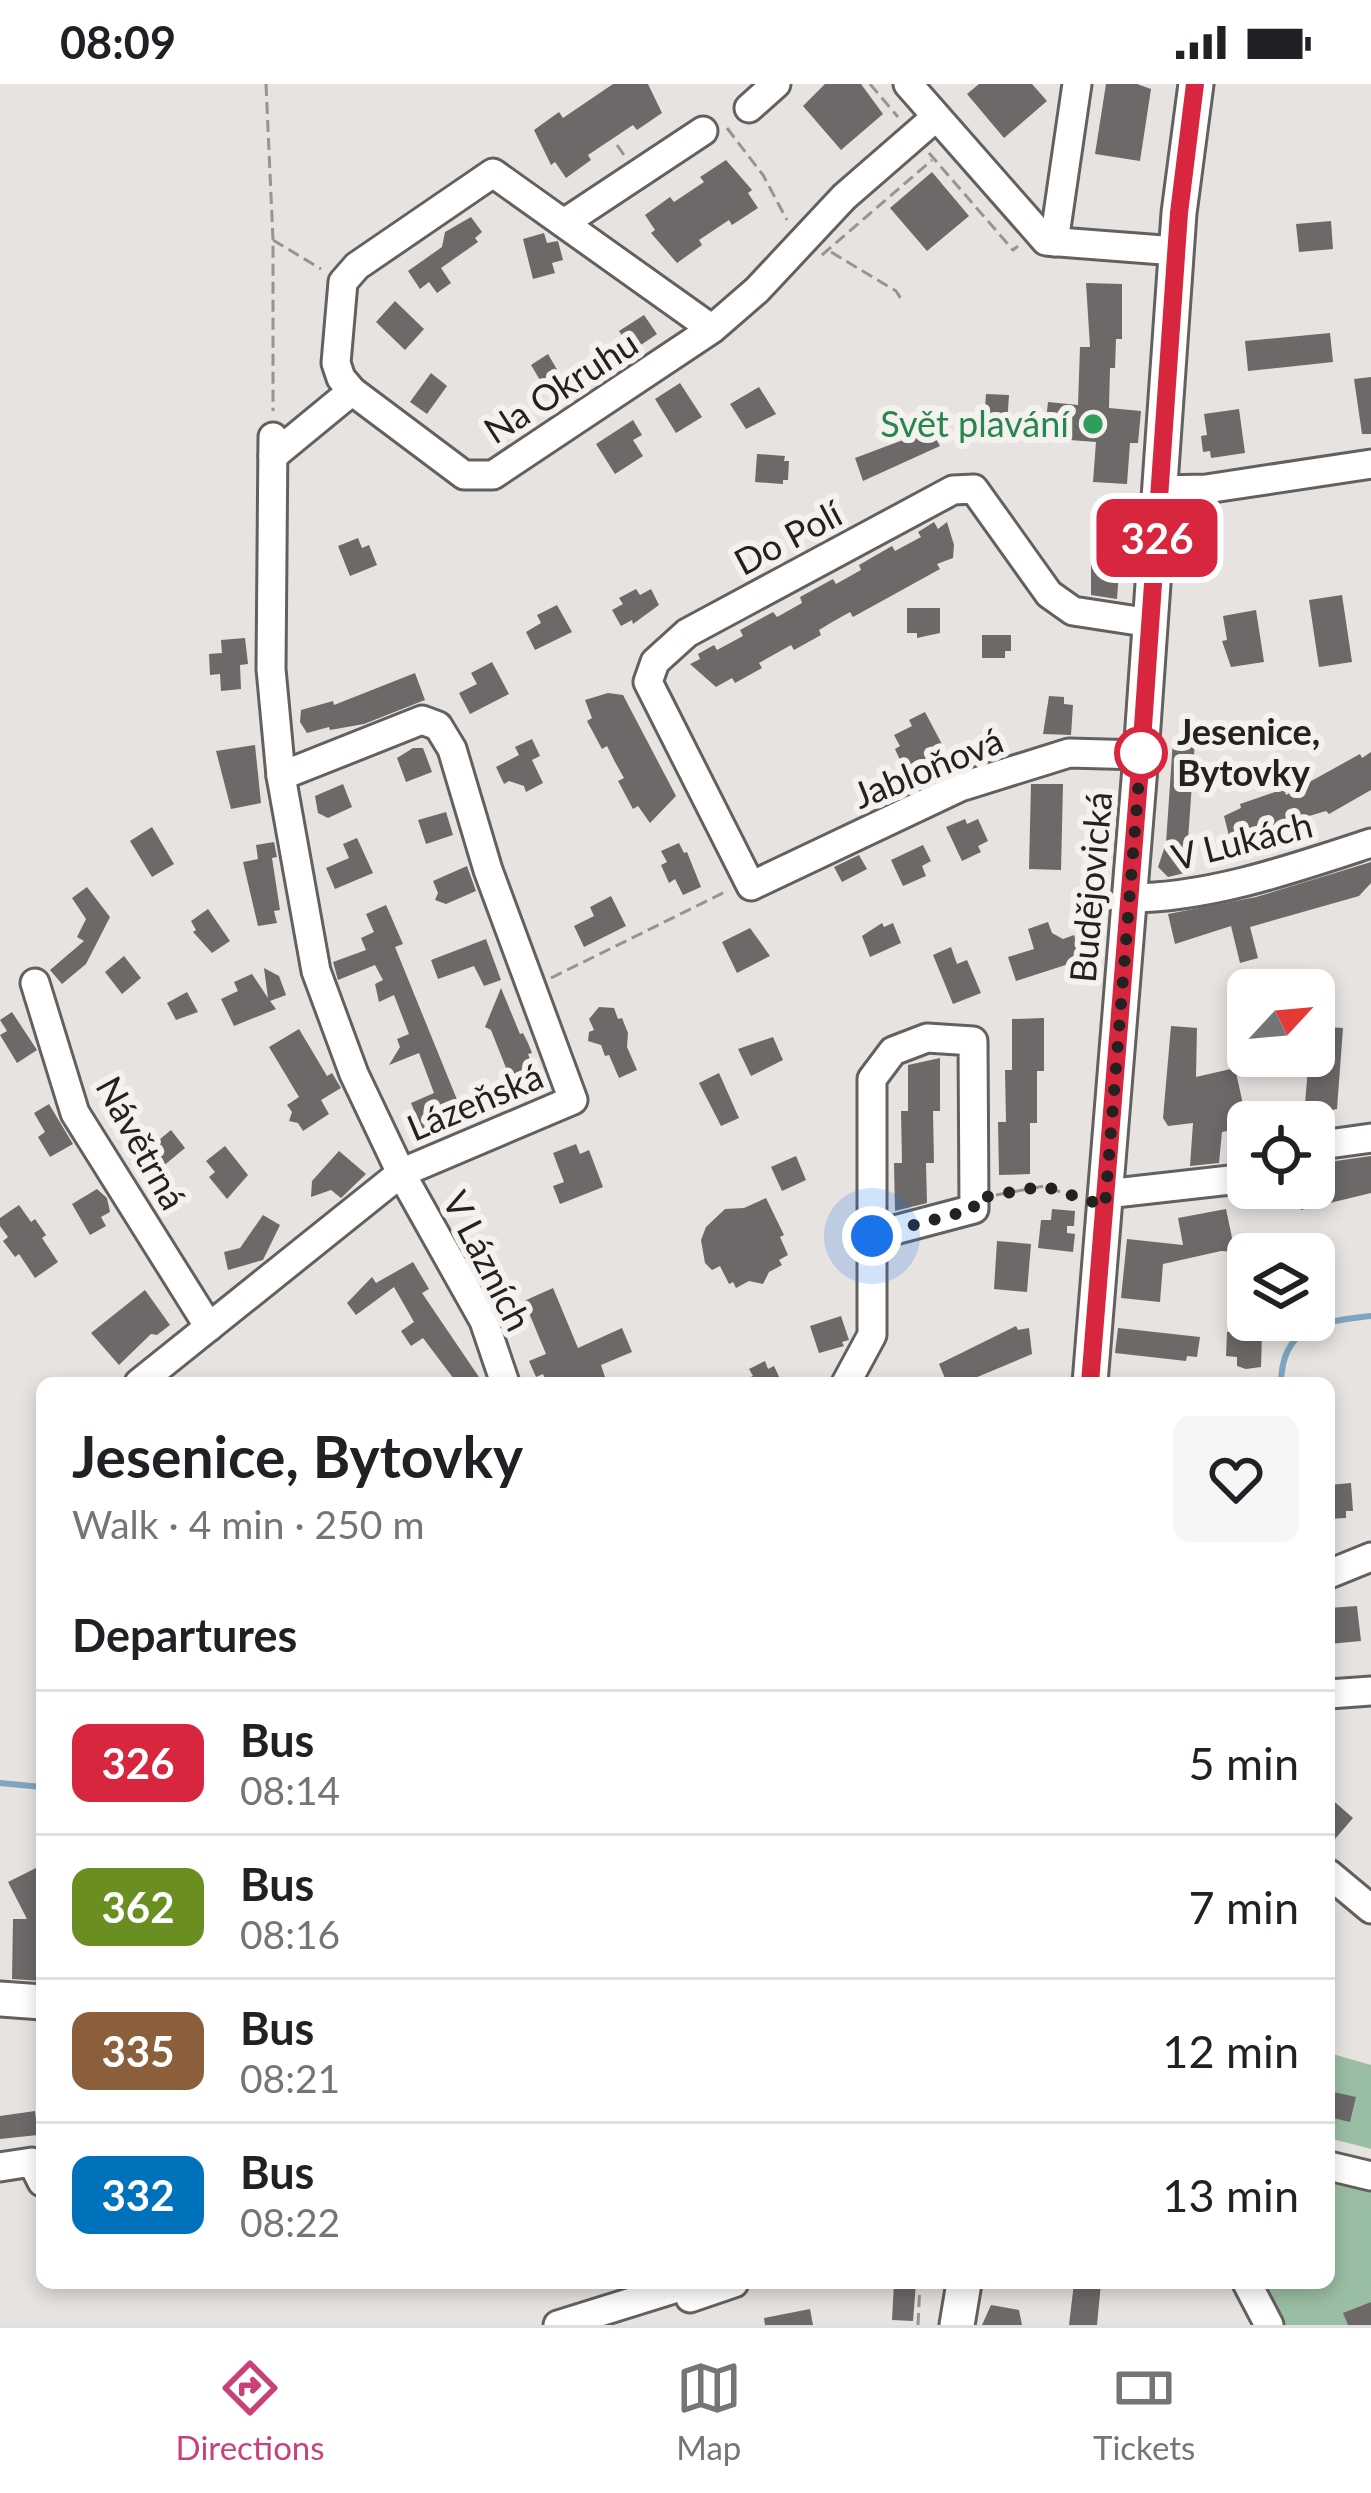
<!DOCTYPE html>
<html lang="en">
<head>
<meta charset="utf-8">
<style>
  :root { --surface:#fff; --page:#f6f6f6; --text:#202124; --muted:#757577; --line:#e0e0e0; --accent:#ca417a }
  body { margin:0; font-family:Lato,sans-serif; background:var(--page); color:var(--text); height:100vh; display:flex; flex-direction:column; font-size:45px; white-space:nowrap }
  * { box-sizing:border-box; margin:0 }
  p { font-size:39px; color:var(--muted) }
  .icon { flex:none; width:66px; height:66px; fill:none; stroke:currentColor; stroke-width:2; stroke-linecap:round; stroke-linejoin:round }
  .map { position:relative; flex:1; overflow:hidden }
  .side { position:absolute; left:36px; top:1293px; width:1299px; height:912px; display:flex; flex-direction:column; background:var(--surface); border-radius:18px; box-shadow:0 6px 18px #0003 }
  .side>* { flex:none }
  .badge { padding:0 24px; border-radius:18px; font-size:42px; line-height:78px }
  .needle { width:78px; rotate:64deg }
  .buttons { position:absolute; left:1227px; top:885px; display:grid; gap:24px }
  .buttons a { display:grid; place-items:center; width:108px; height:108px; border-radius:18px; background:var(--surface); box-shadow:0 6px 18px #0003; font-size:60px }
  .you { position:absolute; width:60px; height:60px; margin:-30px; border:9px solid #fff; border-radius:50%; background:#1a73e8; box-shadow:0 0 0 18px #1a73e833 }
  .map>.badge { position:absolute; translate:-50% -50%; box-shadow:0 0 0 6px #fff }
  h2 { padding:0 36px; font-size:45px; line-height:108px }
  .round { display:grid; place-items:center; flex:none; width:126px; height:126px; border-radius:18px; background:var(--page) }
  .summary { display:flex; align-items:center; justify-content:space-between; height:204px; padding:0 36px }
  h1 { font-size:57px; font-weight:700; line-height:90px }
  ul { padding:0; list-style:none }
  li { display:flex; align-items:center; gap:36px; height:144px; padding:0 36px; border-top:3px solid var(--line) }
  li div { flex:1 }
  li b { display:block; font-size:45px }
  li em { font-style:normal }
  li .badge { min-width:132px; font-weight:700; text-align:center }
  .status { display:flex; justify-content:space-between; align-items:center; height:84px; padding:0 60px; background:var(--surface); direction:ltr }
  .status svg { height:33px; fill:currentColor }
  .menu { display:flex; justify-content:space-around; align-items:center; height:168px; border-top:3px solid var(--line); background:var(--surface); font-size:33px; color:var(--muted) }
  .menu a { display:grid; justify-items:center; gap:6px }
  .menu .on { color:var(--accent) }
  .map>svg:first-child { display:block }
  .green { fill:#9abea3 }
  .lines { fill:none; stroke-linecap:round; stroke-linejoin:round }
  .stream { stroke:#7ea5c2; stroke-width:6 }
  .building { fill:#6c6968 }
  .minor-casing { stroke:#63605e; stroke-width:33 }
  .major-casing { stroke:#63605e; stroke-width:39 }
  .path { stroke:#979493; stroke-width:3; stroke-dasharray:12 6; stroke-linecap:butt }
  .minor { stroke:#fff; stroke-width:27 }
  .major { stroke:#fff; stroke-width:33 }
  .line-casing { stroke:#fff; stroke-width:27 }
  .line { stroke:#d7263d; stroke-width:18 }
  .walk { stroke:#232221; stroke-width:12; stroke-dasharray:0 21.6 }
  .leisure-dot { fill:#2e9e5b; stroke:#f4f1ee; stroke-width:4.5 }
  .stop-dot { fill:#fff; stroke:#d7263d; stroke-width:6 }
  .labels { text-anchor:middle; stroke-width:12; stroke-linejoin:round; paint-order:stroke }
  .street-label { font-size:36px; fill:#232221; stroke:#f4f1ee }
  .leisure-label { font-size:36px; fill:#27864d; stroke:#f4f1ee; text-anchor:end }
  .stop-label { font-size:36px; font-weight:bold; fill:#232221; stroke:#f4f1ee; text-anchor:start }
</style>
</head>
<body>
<div class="status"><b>08:09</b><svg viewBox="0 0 49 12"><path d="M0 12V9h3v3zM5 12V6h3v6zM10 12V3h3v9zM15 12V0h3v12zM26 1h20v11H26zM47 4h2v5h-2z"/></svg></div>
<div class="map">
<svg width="1371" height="2241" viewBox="0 0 1371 2241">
  <rect width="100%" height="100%" fill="#e6e3e1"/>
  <g class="green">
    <polygon points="1329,1969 1371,1981 1371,2065 1329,2054"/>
    <polygon points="1329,2094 1371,2105 1371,2241 1280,2241 1258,2199 1329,2199"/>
  </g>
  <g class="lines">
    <g class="stream">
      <path d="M1281,1299C1282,1240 1323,1238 1371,1232"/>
      <polyline points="0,1699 42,1703"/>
    </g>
  </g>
  <g class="building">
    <polygon points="613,0 648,0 662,29 637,46 633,41 588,71 591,76 566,94 555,78 551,81 534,46 559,28 563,34"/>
    <polygon points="825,0 861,0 883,30 841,66 803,22"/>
    <polygon points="979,0 1032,0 1047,17 1004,54 967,10"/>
    <polygon points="1106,0 1137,0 1151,5 1140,77 1095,70"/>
    <polygon points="726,76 752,106 748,109 758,124 732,141 729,136 699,156 702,161 677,179 651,149 655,146 645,131 670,113 674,118 704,98 700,93"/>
    <polygon points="932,88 969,132 927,167 890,124"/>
    <polygon points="471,133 482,148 475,154 478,158 441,184 451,199 437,209 429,198 420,205 408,187 442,163 445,148"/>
    <polygon points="1331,137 1333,165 1299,168 1296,140"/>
    <polygon points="544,149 547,159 558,157 563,176 552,179 555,189 533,195 523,155"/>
    <polygon points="1086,199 1122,200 1122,255 1116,255 1115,284 1110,284 1109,324 1141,327 1138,359 1130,359 1127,400 1093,398 1096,358 1044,354 1048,318 1078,321 1080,263 1090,263"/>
    <polygon points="395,217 424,245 405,266 376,238"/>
    <polygon points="644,231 657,250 632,267 619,247"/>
    <polygon points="1330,249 1333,278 1248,287 1245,257"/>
    <polygon points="548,270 567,303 550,313 531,281"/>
    <polygon points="431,289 447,302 427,330 410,318"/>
    <polygon points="1371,293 1371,350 1362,350 1354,295"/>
    <polygon points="680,299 702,333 676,349 655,315"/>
    <polygon points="759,303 776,330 746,345 730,320"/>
    <polygon points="986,310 1009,311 1007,340 984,339"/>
    <polygon points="1239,325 1245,369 1211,374 1210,367 1203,368 1201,352 1207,351 1204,330"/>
    <polygon points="633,336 642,351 633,356 643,372 615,390 596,360"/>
    <polygon points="928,340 940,362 863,397 855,374 903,356"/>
    <polygon points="757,370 785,372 784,377 789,377 788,396 783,396 783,400 755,398"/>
    <polygon points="934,438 938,445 947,438 954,461 953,474 937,480 940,485 853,533 850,528 834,537 819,546 821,551 794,566 791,561 759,579 762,584 735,599 732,594 716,603 690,580 700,575 698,570 714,561 717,566 743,552 740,546 773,528 777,533 802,519 800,513 833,495 836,500 861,486 859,481 892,462 895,467 921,453 918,448"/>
    <polygon points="1091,442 1122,444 1117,515 1091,511"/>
    <polygon points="358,454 362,464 369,461 377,481 350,492 338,462"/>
    <polygon points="636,505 640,511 651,505 659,521 633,540 632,536 621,542 612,526 623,520 619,514"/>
    <polygon points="1342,511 1352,578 1319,583 1309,516"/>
    <polygon points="557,521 572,548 535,566 526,548 541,539 537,531"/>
    <polygon points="907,524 940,524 940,549 917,554 917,549 907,549"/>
    <polygon points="1256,526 1264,578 1231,583 1222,557 1227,556 1223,532"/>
    <polygon points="982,551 1011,551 1011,567 1005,567 1005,574 982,574"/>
    <polygon points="245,554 248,580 240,581 241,605 221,607 220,590 210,591 209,570 222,569 221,556"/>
    <polygon points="492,578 509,610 470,630 459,609 477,600 471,589"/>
    <polygon points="415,589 425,616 364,640 330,646 329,643 307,649 300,638 301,626 333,617 334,621"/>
    <polygon points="608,609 623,611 676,712 650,739 638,722 633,725 618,697 624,694 615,678 607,662 602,665 587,637 592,634 585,616"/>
    <polygon points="1049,612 1064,613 1064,620 1073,621 1071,651 1043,650"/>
    <polygon points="925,628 944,664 929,672 939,693 913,705 895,665 900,662 894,651 912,642 909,636"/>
    <polygon points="532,655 540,672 532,676 543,699 526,708 524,702 509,697 504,700 496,683 519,671 515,663"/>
    <polygon points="1173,656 1195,657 1187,770 1192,770 1193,787 1168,793 1158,783 1166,759"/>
    <polygon points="255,661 261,719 231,725 216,667"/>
    <polygon points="413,664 423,664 432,688 406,698 397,674"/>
    <polygon points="1371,668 1371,706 1329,730 1326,727 1292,737 1293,741 1258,749 1260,758 1231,760 1224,732 1241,724 1240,720 1284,705 1286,711 1360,670 1362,674"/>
    <polygon points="343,700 352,723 328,734 318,729 315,712"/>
    <polygon points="1031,700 1063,700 1061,786 1029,785"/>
    <polygon points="446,728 453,751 426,760 418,736"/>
    <polygon points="965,735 967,740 978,735 988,757 978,762 981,768 962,777 946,743"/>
    <polygon points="152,743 174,780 152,793 130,757"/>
    <polygon points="357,754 373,789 335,805 326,784 349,774 343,760"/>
    <polygon points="274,758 277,773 272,774 280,826 274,827 277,839 258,842 243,778 258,775 256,761"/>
    <polygon points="679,759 684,769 687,768 701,803 683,811 675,795 669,799 661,781 667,778 661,767"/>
    <polygon points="923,761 931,777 922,782 926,792 903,802 891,776"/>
    <polygon points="859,771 867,785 842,798 834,783"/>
    <polygon points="1371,778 1371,799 1359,812 1250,843 1258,874 1240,879 1231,842 1175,860 1168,830 1256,813"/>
    <polygon points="467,782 476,807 446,820 435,816 438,809 433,797"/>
    <polygon points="87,803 110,833 86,880 62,900 50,886 84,857 77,853 86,835 72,814"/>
    <polygon points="611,812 626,842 584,863 574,842 594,832 590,823"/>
    <polygon points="386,821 403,860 395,863 458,1018 443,1024 452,1045 426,1055 411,1019 434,1009 419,969 389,981 400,963 397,955 409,950 394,911 379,918 375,900 383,896 375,881 338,896 333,878 366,866 361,854 374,848 366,830"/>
    <polygon points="208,825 230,857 212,869 193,848 196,846 191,837"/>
    <polygon points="1048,838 1052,849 1063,855 1074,851 1081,876 1016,897 1008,873 1034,865 1028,845"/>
    <polygon points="882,839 884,843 893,839 901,859 870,873 862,852"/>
    <polygon points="750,844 770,872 737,889 722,858"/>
    <polygon points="486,855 501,896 484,902 474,882 438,895 431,876"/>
    <polygon points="951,863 957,880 967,876 981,909 953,920 933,871"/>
    <polygon points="124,872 141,894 122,910 105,888"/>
    <polygon points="264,884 279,892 286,911 270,917 276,925 234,942 221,915 238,907 234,898 252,890 268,914"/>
    <polygon points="501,904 520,950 523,949 528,959 532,969 528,970 539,999 530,1002 527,1009 508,1000 510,994 491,946 485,943"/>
    <polygon points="187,908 198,928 176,936 167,919"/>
    <polygon points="599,923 614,924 618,935 622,934 628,949 627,963 637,986 619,994 609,971 605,972 601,961 588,957 589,948 594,946 589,935"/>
    <polygon points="12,928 37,966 17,979 0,951 7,947 0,936"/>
    <polygon points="1044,934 1044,987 1037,987 1037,1039 1030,1039 1030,1090 999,1091 998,1038 1006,1038 1005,986 1012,986 1012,935"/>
    <polygon points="1171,942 1197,944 1196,993 1235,984 1248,1043 1222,1048 1219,1079 1190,1082 1193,1039 1168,1042 1163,1034"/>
    <polygon points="1314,942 1343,944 1337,1025 1304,1032 1309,972 1314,972"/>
    <polygon points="299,945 327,992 332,989 341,1004 321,1016 329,1030 303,1047 298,1039 289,1037 292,1028 287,1021 299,1013 269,963"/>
    <polygon points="773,953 783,976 751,992 738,965"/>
    <polygon points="940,974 940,1027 933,1027 934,1079 926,1079 927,1119 895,1127 894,1079 902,1079 901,1027 908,1027 908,981"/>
    <polygon points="719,989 739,1034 721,1042 699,999"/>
    <polygon points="49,1020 73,1060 50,1073 38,1053 45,1048 34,1029"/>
    <polygon points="171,1046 185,1064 156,1088 152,1084 143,1091 129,1073 144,1060 148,1065"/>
    <polygon points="576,1060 580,1070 589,1066 603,1103 560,1120 553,1102 564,1098 553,1069"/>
    <polygon points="225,1062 248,1091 227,1115 209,1093 215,1088 206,1077"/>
    <polygon points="339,1067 366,1090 341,1114 331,1106 311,1113 312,1097"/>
    <polygon points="796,1072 806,1096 782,1107 771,1083"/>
    <polygon points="1371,1072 1371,1109 1301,1126 1300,1122 1291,1124 1287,1104 1314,1104 1314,1080"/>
    <polygon points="97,1105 107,1114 110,1128 101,1133 106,1142 90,1151 72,1120"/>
    <polygon points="766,1114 784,1151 780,1153 788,1171 779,1176 782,1181 769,1188 763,1200 749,1197 736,1204 733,1198 729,1200 720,1182 712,1186 705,1179 701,1156 706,1143 725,1125 744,1124"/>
    <polygon points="19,1121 31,1138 35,1135 46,1151 42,1154 58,1178 35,1194 19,1170 15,1173 3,1157 8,1153 0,1142 0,1134"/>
    <polygon points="1052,1125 1075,1127 1074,1142 1067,1142 1067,1149 1075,1150 1073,1168 1038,1164 1041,1136 1051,1136"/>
    <polygon points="1226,1125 1235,1168 1221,1167 1163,1180 1160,1218 1121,1214 1127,1155 1183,1161 1178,1134"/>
    <polygon points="263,1131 280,1141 263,1176 228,1186 224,1168 240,1164"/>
    <polygon points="997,1157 1031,1160 1027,1208 994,1205"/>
    <polygon points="413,1178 429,1205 422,1209 483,1299 457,1299 423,1254 411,1262 401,1247 414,1238 394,1203 356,1231 347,1219 372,1193 376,1199"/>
    <polygon points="553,1204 578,1264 622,1244 632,1268 601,1281 607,1299 547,1299 543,1290 536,1293 529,1277 546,1270 524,1217"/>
    <polygon points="145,1206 170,1241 157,1251 151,1250 119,1281 91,1249"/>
    <polygon points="841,1232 849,1256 842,1258 844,1262 819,1269 810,1242"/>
    <polygon points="1016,1242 1018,1246 1029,1244 1032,1270 963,1299 947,1299 939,1280"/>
    <polygon points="1118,1244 1200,1253 1197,1273 1187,1272 1186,1277 1115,1269"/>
    <polygon points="1227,1248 1262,1249 1261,1283 1246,1285 1237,1282 1237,1273 1226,1272"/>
    <polygon points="765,1277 768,1285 774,1282 782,1299 737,1299 753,1292 749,1285"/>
    <polygon points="1351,1399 1353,1427 1346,1427 1346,1434 1329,1435 1329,1401"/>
    <polygon points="1357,1522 1361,1557 1329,1560 1329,1524"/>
    <polygon points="1329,1713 1353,1734 1329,1762"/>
    <polygon points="42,1781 42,1897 12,1895 13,1835 27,1835 8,1798"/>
    <polygon points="1329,2007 1356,2013 1350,2038 1329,2033"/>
    <polygon points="35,2027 38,2051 0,2055 0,2032"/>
    <polygon points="894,2199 916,2199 913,2237 892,2236"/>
    <polygon points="1074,2199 1101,2199 1097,2241 1069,2241"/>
    <polygon points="1371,2218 1371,2241 1348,2241 1343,2229"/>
    <polygon points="991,2221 1019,2226 1022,2241 982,2241"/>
    <polygon points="810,2225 813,2241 765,2241 764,2234"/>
  </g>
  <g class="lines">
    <defs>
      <g id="minor">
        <polyline points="908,0 1046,157 1176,167"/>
        <polyline points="749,24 776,0"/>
        <polyline points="564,139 703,47"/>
        <polyline points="1054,158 1077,0"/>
        <polyline points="712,245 493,89 357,182 343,198 336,279 341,294 352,307 464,391 493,391 712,245 757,206 844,113 936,33"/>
        <polyline points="273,353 271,585 281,692 316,887 354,990 401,1089 484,1237 505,1299"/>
        <polyline points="273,372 352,307"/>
        <polyline points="1160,406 1206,405 1371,380"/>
        <polyline points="1141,671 1069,669 960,703 751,802 648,598 655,578 687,549 953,406 974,405 1049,510 1073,527 1151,539"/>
        <path d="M1129,814C1210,814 1295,784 1371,759"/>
        <polyline points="35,899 75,1029 209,1243"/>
        <polyline points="1314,1062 1371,1054"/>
        <polyline points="1106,1110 1248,1094"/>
        <polyline points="139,1299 401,1089 573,1016 488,786 452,665 438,642 422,636 281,692"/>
        <polyline points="846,1299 872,1251 872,995 893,967 927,954 973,957 974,1125 872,1152"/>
        <polyline points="1329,1490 1371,1473"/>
        <polyline points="1329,1610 1371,1607"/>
        <polyline points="1329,1790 1371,1825"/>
        <polyline points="1329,2082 1371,2092"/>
        <polyline points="0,2083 32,2078 42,2098"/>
        <polyline points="1247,2199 1269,2241"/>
        <polyline points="690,2214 734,2199"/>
        <polyline points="558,2241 683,2202"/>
      </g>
      <g id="major">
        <polyline points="1090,1299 1141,671 1179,129 1196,0"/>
        <polyline points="0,1915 42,1918"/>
        <polyline points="957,2241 964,2199"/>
      </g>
    </defs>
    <use href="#minor" class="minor-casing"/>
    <use href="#major" class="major-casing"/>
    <g class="path">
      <polyline points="266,0 273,156 273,327"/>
      <polyline points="870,0 898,33"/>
      <polyline points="727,44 763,91 787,136"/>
      <polyline points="617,61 624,71"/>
      <polyline points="929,69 1013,166 1018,162"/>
      <polyline points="273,156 321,185"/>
      <polyline points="831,168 896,207 903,218"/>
      <polyline points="822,171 932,76"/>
      <polyline points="551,894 725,808"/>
      <polyline points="996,1111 1044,1102 1080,1115"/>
      <polyline points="918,2241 920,2199"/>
    </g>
    <use href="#minor" class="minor"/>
    <use href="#major" class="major"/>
  </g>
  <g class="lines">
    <defs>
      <polyline id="line" points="1090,1299 1141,671 1179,129 1195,0"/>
    </defs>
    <use href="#line" class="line-casing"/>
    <use href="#line" class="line"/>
    <polyline class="walk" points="872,1152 974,1125 974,1115 1044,1102 1105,1122 1141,669"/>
  </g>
  <circle class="leisure-dot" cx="1093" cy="340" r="12"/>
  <circle class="stop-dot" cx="1141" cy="669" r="24"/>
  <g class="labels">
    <g class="street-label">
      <text transform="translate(561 303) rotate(-33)" y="13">Na Okruhu</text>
      <text transform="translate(788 454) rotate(-28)" y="13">Do Polí</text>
      <text transform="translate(928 684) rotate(-22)" y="13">Jabloňová</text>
      <text transform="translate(1242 757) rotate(-14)" y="13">V Lukách</text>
      <text transform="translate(1091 803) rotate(-85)" y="13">Budějovická</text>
      <text transform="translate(475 1018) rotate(-23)" y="13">Lázeňská</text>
      <text transform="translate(141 1059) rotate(61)" y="13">Návětrná</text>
      <text transform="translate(487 1177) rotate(63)" y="13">V Lázních</text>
    </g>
    <g class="leisure-label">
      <text x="1069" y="353">Svět plavání</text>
    </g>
    <g class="stop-label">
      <text x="1177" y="661">Jesenice,<tspan x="1177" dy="41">Bytovky</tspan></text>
    </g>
  </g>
</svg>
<div class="buttons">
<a><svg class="needle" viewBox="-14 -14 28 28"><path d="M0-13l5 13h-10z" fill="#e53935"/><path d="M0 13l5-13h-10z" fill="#757577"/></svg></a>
<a><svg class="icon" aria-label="locate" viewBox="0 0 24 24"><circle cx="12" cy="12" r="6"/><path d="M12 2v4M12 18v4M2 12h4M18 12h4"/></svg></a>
<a><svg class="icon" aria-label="layers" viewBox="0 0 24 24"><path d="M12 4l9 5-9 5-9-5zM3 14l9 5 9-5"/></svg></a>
</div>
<div class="you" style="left:872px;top:1152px"></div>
<b class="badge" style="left:1157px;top:454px;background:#d7263d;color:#fff">326</b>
<section class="side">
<div class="summary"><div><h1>Jesenice, Bytovky</h1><p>Walk · 4 min · 250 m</p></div><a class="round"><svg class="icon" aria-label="heart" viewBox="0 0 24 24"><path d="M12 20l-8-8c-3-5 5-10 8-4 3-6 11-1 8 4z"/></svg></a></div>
<h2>Departures</h2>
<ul>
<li><span class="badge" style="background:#d7263d;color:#fff">326</span><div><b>Bus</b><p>08:14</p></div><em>5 min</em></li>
<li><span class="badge" style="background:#6b8e23;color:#fff">362</span><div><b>Bus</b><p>08:16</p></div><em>7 min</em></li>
<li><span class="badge" style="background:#8b5e3c;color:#fff">335</span><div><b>Bus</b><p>08:21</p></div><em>12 min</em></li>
<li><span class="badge" style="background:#0072bc;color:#fff">332</span><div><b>Bus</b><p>08:22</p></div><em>13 min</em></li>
</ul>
</section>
</div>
<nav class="menu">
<a class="on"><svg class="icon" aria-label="directions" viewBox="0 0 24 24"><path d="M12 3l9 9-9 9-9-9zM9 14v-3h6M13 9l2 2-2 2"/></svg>Directions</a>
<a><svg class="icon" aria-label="map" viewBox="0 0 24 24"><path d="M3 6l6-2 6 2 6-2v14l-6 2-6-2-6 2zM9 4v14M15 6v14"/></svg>Map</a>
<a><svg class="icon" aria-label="tickets" viewBox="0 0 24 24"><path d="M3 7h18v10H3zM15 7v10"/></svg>Tickets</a>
</nav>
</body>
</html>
